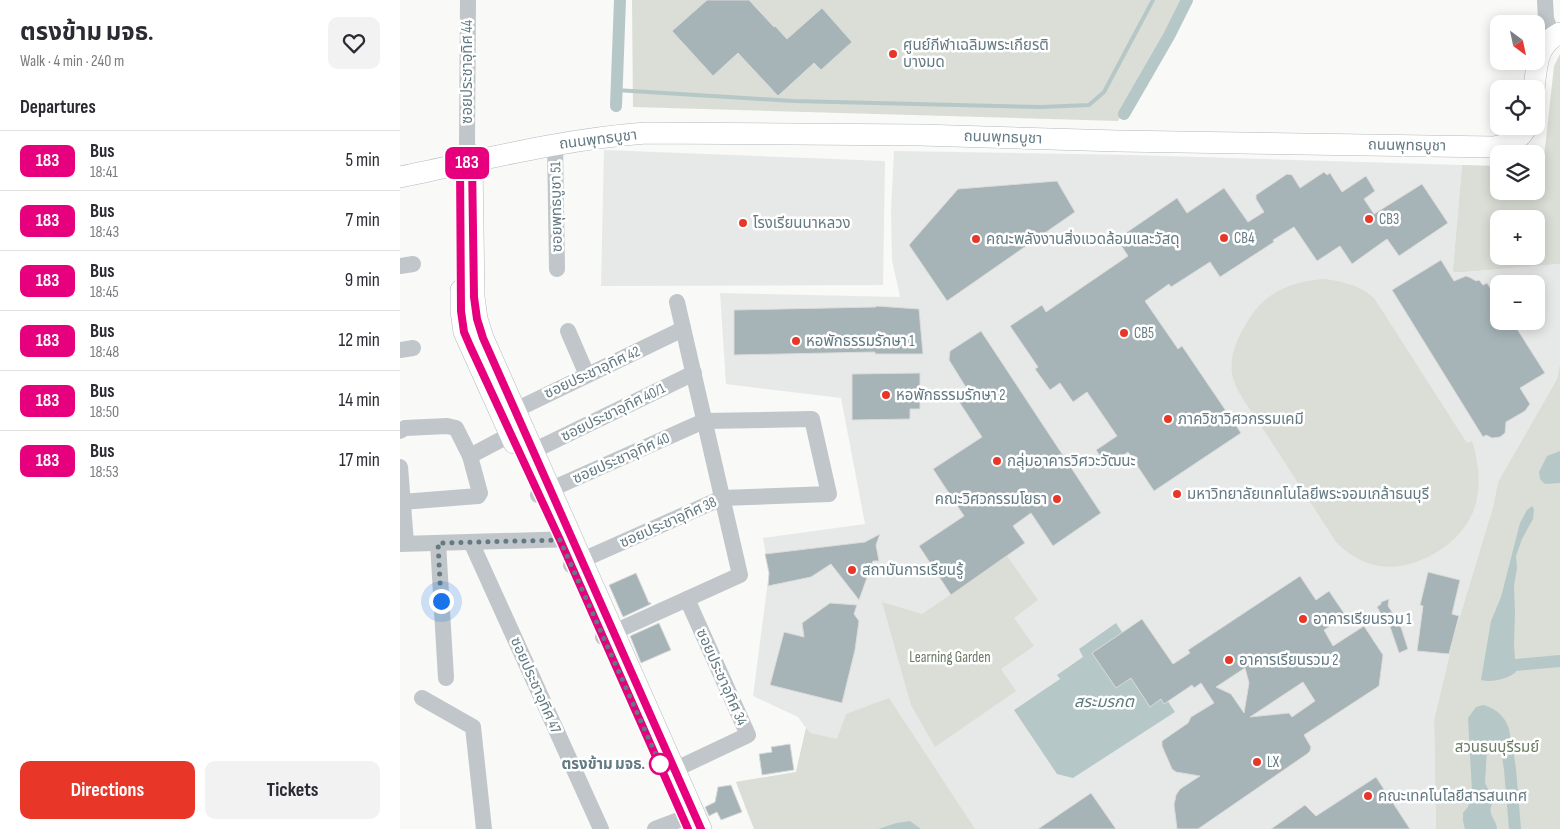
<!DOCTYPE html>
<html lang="en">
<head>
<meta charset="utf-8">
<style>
  :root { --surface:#fff; --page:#f2f2f3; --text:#2b2b33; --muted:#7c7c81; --line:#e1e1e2; --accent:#e83628 }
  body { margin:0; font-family:"Sofia Sans Condensed","Noto Sans Thai",sans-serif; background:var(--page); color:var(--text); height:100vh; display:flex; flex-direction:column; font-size:19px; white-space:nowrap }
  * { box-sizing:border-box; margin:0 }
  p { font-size:16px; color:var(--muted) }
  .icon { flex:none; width:28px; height:28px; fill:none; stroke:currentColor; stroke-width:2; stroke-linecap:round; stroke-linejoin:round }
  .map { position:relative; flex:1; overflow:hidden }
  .panel { display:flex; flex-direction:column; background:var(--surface); width:400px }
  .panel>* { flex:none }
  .badge { padding:0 10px; border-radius:8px; font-size:18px; line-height:32px }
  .needle { width:32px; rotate:147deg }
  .buttons { position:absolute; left:1090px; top:15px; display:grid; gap:10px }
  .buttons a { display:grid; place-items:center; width:55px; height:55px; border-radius:10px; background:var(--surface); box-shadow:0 2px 12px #0003; font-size:25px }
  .you { position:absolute; width:25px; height:25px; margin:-12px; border:4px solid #fff; border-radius:50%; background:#1a73e8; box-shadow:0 0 0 8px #1a73e833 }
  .map>.badge { position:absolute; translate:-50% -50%; box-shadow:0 0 0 2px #fff }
  h2 { padding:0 20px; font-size:19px; line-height:45px }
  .round { display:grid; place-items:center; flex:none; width:52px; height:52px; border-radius:10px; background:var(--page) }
  .headline { display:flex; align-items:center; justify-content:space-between; height:85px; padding:0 20px }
  h1 { font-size:24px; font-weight:700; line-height:38px }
  .action { display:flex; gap:10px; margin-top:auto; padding:10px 20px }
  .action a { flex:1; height:58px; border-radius:10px; background:var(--accent); color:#fff; font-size:20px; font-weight:700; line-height:58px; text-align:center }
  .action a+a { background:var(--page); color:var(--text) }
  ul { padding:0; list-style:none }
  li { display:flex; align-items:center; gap:15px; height:60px; padding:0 20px; border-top:1px solid var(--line) }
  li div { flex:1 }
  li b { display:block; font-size:19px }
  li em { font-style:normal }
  li .badge { min-width:55px; font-weight:700; text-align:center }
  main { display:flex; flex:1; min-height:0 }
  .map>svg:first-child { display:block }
  .built { fill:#e7e9e8; fill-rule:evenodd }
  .green { fill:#daded6; fill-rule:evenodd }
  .water { fill:#b6c7c8 }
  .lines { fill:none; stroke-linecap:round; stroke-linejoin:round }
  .stream { stroke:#b6c7c8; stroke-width:4 }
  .canal { stroke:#b6c7c8; stroke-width:12 }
  .building { fill:#a6b3b7; stroke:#dbdbd9; fill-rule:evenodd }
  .major-casing { stroke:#b3babe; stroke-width:22 }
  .minor { stroke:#c0c6c9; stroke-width:16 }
  .major { stroke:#fff; stroke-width:21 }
  .line-casing { stroke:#fff; stroke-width:11 }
  .line { stroke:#e6007e; stroke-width:8 }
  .walk { stroke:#637a83; stroke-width:5; stroke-dasharray:0 9 }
  .poi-dot { fill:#e83628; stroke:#fff; stroke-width:2 }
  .stop-dot { fill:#fff; stroke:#e6007e; stroke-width:2.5 }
  .labels { text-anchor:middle; stroke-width:5; stroke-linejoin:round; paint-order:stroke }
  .poi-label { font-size:15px; fill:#637a83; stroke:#fff; text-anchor:start }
  .street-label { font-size:15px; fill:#637a83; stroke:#fff }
  .park-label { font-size:15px; fill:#6a7a63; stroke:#fff }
  .stop-label { font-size:15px; font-weight:bold; fill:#637a83; stroke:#fff; text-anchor:end }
  .water-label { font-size:16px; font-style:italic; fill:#5e797c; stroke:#fff }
</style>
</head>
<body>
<main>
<section class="panel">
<div class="headline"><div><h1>ตรงข้าม มจธ.</h1><p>Walk · 4 min · 240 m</p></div><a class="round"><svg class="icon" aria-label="heart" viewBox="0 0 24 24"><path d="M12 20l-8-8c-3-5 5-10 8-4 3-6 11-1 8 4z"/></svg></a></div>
<h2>Departures</h2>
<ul>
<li><span class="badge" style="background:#e6007e;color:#fff">183</span><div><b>Bus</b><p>18:41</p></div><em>5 min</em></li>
<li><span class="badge" style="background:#e6007e;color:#fff">183</span><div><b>Bus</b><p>18:43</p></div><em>7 min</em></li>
<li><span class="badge" style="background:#e6007e;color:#fff">183</span><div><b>Bus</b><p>18:45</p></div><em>9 min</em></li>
<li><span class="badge" style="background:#e6007e;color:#fff">183</span><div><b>Bus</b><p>18:48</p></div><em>12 min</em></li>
<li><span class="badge" style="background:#e6007e;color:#fff">183</span><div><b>Bus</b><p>18:50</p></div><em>14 min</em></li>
<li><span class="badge" style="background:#e6007e;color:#fff">183</span><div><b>Bus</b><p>18:53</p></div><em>17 min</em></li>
</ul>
<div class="action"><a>Directions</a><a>Tickets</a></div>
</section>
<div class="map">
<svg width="1160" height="829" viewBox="0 0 1160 829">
  <rect width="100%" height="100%" fill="#f9f9f7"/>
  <g class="built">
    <polygon points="204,150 485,161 483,285 201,286"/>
    <path d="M494,151L733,155L1062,165L1053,269L1058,272H1065L1160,264V363L1157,379L1098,482L1093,507L1054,636L1034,720L1036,829H354L336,782L396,772L406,728L398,717L353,696L369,573L363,538L465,524L441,398L326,384L320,293L500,297L492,260L491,210ZM1099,284H1136V321H1099Z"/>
  </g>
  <g class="green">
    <polygon points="232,0 782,0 718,121 233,107"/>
    <path d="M1160,54V264L1065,272H1054L1053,269L1062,165L1099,166V191H1136V166H1143L1154,66ZM1099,219H1136V256H1099Z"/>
    <path d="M923,279C942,281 959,285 974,298L1067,443L1072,441C1079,463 1082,490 1073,512C1066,529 1053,542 1037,552C1002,573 966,573 936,542C912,505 888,467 863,429C853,412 835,393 832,373C829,352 840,333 851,316C867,291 895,281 923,279Z"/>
    <polygon points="1160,363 1160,829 1036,829 1034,720 1054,636 1093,507 1098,482 1157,379"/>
    <polygon points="607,556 638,600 614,618 634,646 601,669 616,691 535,747 511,705 482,602 522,614"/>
    <polygon points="489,698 575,829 521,829 510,821 496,823 478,829 354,829 336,782 396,772 406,728 410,733 437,739 446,714"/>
  </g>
  <g class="water">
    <polygon points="1160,451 1160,483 1145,484 1140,479 1139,472 1147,456"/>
    <path d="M1132,506L1134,509L1133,519L1122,539L1116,556L1117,568L1114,586L1115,612L1114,645L1116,672C1107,679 1092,683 1081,680L1091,621L1101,597L1120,523L1127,510Z"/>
    <polygon points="716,623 775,712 673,778 657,774 614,710 660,679 657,675 683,657 679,649"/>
    <path d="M1083,705C1100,709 1112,724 1110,742L1103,745L1095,741L1091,742L1087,749L1085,783L1090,793L1094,796C1094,803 1089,807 1091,813C1092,819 1097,822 1097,829H1065L1063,821V813L1068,807L1072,791L1068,718L1076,707Z"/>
    <polygon points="510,821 521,829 478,829 496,823"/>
  </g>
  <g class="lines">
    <polyline class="stream" points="216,90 393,101 641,107 689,105 704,92 753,0"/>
    <g class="canal">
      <polyline points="216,106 220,0"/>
      <polyline points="724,114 769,36 787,0"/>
      <polyline points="1116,665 1160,661"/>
      <polyline points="1106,743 1110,769 1115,829"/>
    </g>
  </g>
  <g class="building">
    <polygon points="307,0 349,0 374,27 375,26 387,39 422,8 452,42 421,70 414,63 378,96 338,53 313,76 272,31"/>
    <polygon points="924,172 927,175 930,173 942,192 966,176 975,191 964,199 974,214 1022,184 1048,223 999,256 987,239 952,264 940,246 917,261 894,227 873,240 874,242 820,277 810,262 771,287 769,284 745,301 778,349 782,346 841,433 754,491 728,452 707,466 696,450 717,436 687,392 673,402 660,383 650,390 635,369 638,367 610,326 642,305 646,312 728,256 717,239 777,198 787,213 824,188 848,222 864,212 856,199 856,195 887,174 892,175 900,188"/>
    <polygon points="657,181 675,212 547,301 509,245 558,189"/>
    <polygon points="1041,260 1054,281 1066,276 1071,278 1076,281 1079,280 1083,285 1087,283 1099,301 1099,321 1112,321 1145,373 1120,388 1130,404 1125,411 1106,422 1105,433 1100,437 1092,438 1086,435 1083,437 992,290"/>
    <polygon points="476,306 519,309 523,354 475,354 475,352 334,355 334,310 476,307"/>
    <polygon points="581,331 701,513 653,546 631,513 613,526 625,543 551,595 519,546 564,516 533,469 582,437 556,397 567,389 549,360 550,351"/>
    <polygon points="520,373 520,409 510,409 510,419 452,420 452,374"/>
    <polygon points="480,534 476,545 479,561 473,561 459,600 431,564 411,577 368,586 369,573 365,554 465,542"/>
    <polygon points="1028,572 1060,580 1052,614 1059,616 1049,654 1017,651 1023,606 1020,605"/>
    <polygon points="236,573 249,603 250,602 251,604 223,617 209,585"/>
    <path d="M900,576L916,600L929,591L946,616L924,630L933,646L964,626L983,655L979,686L904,735L911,747L910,751L907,754L798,829H777L774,805L776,795L780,789L800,776L776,772L772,769L762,746V741L788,723L791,717L814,703L801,683L794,688L792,685L764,704L761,699L750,707L731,678L716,688L692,653L742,619L773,664L790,653L788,650ZM845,668L849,683L844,713L831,694L816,687ZM903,682L915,701L892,717L889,713L850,717Z"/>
    <polygon points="989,599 988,606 1000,624 1008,649 999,653 987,618 986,622 977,607 981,604 981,602"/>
    <polygon points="430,603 457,605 454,614 459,621 455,650 442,703 370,685 384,632 404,637 402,623"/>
    <polygon points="259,623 271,650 241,663 230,636"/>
    <polygon points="390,744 394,770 362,775 359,754 372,752 371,747"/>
    <polygon points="976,777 1010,829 871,829 905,805 916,816"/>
    <polygon points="331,785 342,812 321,820 317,812 309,816 305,807 315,802 318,787"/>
    <polygon points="691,793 716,829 638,829"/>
  </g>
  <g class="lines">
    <defs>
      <g id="major">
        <path d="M1134,89C1137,65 1136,45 1160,33"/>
        <polyline points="72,162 74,297 77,319 83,338 301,829"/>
        <path d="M0,177C82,160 163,139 246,133L521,135L718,141L1094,147C1109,144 1120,141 1127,126"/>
        <polyline points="61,290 61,311 64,332 114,443"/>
      </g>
    </defs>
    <use href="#major" class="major-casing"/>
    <g class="minor">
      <polyline points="68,0 67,144 72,162"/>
      <polyline points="1145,0 1146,19 1153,37"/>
      <polyline points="155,144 157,269"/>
      <polyline points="0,266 13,264"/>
      <polyline points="168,331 187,375"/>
      <polyline points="0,350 13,348"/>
      <polyline points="105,415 283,329"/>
      <polyline points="0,431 5,428 47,426 56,428 70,456 80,493 78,496 2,502"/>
      <polyline points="133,451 294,373"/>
      <polyline points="70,456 121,429"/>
      <polyline points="0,467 6,543"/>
      <polyline points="138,495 304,421 412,419 429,494 322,498 171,565"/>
      <polyline points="71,542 201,829"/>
      <polyline points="38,543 46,678"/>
      <polyline points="0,544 173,539"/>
      <polyline points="203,637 340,575 277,302"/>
      <polyline points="22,698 73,727 84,829"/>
      <polyline points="274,770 348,735 287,599"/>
      <polyline points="255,829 284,818"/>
    </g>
    <use href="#major" class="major"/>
  </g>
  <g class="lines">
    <defs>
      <polyline id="line" points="288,829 160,540 70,346 64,332 61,311 60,164 72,162 74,297 77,319 83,338 301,829"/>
    </defs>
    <use href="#line" class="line-casing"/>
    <use href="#line" class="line"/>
    <polyline class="walk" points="41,601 38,543 160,540 260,764"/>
  </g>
  <g class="poi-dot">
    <circle cx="493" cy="54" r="5"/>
    <circle cx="969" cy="219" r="5"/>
    <circle cx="343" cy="223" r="5"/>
    <circle cx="824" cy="238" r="5"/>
    <circle cx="576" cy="239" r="5"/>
    <circle cx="724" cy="333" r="5"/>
    <circle cx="396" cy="341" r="5"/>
    <circle cx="486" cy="395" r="5"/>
    <circle cx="768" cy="419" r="5"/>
    <circle cx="597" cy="461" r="5"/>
    <circle cx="777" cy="494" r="5"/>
    <circle cx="657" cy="499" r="5"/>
    <circle cx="452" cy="570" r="5"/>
    <circle cx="903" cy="619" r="5"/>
    <circle cx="829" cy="660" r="5"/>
    <circle cx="857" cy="762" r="5"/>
    <circle cx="968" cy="796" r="5"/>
  </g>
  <circle class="stop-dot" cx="260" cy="764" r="10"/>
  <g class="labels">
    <g class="poi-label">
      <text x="503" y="50">ศูนย์กีฬาเฉลิมพระเกียรติ<tspan x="503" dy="17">บางมด</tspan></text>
      <text x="979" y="224">CB3</text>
      <text x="353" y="228">โรงเรียนนาหลวง</text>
      <text x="834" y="243">CB4</text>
      <text x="586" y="244">คณะพลังงานสิ่งแวดล้อมและวัสดุ</text>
      <text x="734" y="338">CB5</text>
      <text x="406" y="346">หอพักธรรมรักษา 1</text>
      <text x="496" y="400">หอพักธรรมรักษา 2</text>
      <text x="778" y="424">ภาควิชาวิศวกรรมเคมี</text>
      <text x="607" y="466">กลุ่มอาคารวิศวะวัฒนะ</text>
      <text x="787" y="499">มหาวิทยาลัยเทคโนโลยีพระจอมเกล้าธนบุรี</text>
      <text x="647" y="504" text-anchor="end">คณะวิศวกรรมโยธา</text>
      <text x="462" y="575">สถาบันการเรียนรู้</text>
      <text x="913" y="624">อาคารเรียนรวม 1</text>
      <text x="839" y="665">อาคารเรียนรวม 2</text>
      <text x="867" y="767">LX</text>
      <text x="978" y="801">คณะเทคโนโลยีสารสนเทศ</text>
    </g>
    <g class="street-label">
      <text transform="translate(67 72) rotate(-90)" y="5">ซอยประชาอุทิศ 44</text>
      <text transform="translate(603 137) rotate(2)" y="5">ถนนพุทธบูชา</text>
      <text transform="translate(198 139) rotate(-7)" y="5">ถนนพุทธบูชา</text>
      <text transform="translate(1007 145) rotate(1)" y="5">ถนนพุทธบูชา</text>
      <text transform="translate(156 207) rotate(-91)" y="5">ซอยพุทธบูชา 51</text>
      <text transform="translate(192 372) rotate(-25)" y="5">ซอยประชาอุทิศ 42</text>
      <text transform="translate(213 412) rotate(-26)" y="5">ซอยประชาอุทิศ 40/1</text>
      <text transform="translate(221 458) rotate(-24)" y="5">ซอยประชาอุทิศ 40</text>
      <text transform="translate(268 522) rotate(-24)" y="5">ซอยประชาอุทิศ 38</text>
      <text transform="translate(322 677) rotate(66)" y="5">ซอยประชาอุทิศ 34</text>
      <text transform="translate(136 685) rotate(66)" y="5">ซอยประชาอุทิศ 47</text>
    </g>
    <g class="park-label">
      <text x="550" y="662">Learning Garden</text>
      <text x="1097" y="752">สวนธนบุรีรมย์</text>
    </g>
    <g class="stop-label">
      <text x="245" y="769">ตรงข้าม มจธ.</text>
    </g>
    <g class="water-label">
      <text x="704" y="707">สระมรกต</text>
    </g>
  </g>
</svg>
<div class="buttons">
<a><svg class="needle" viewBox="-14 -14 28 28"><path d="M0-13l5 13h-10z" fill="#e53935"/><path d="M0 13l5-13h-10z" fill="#7c7c81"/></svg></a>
<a><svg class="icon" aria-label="locate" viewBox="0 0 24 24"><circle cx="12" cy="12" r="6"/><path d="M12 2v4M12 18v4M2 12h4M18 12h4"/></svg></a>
<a><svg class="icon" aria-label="layers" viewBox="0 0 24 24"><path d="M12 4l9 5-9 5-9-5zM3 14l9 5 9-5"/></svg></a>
<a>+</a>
<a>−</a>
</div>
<div class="you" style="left:41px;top:601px"></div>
<b class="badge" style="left:67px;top:163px;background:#e6007e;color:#fff">183</b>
</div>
</main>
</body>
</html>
